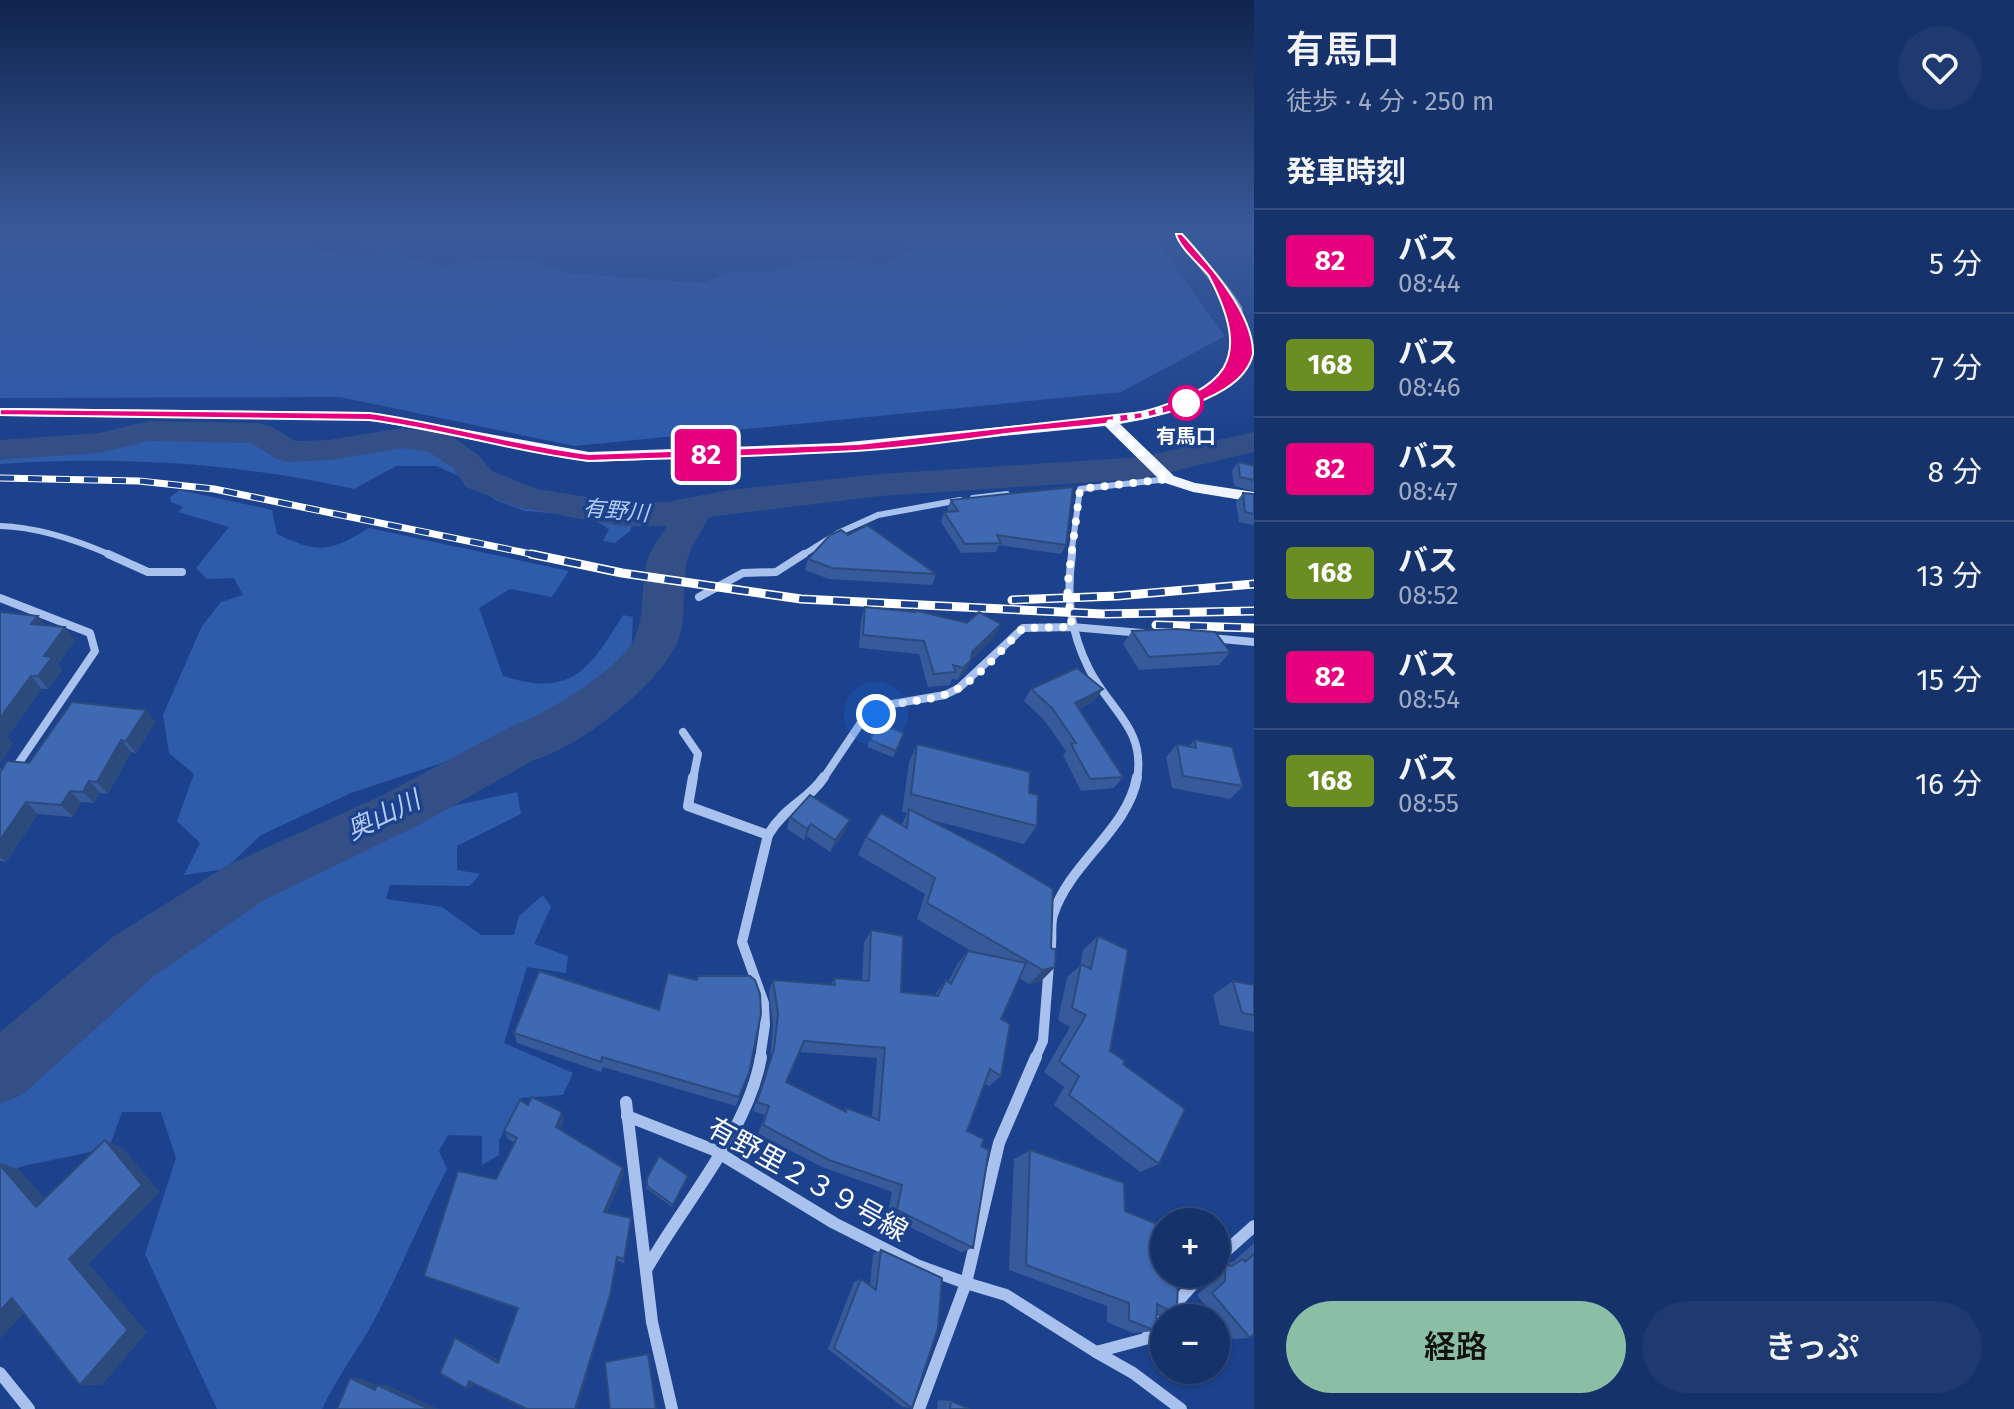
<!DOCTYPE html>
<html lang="ja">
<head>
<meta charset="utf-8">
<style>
  :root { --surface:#15326a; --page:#1e3a70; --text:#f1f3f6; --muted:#9daac1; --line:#344d7e; --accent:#8abfa5 }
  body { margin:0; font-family:"Fira Sans","Noto Sans JP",sans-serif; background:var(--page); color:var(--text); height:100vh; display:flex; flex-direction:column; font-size:30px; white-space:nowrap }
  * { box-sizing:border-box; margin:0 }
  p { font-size:26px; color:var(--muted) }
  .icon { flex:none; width:44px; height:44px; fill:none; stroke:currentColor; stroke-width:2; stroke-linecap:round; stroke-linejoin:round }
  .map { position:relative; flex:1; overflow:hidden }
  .drawer { display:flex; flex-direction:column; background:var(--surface); width:760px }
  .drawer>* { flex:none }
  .badge { padding:0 16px; border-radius:6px; font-size:28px; line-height:52px }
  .fabs { position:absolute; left:1150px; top:1208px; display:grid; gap:16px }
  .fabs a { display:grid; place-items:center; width:80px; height:80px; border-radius:50%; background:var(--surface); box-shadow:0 2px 6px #0004,0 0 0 2px var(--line); font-size:40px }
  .you { position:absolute; width:40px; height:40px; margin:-20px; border:6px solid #fff; border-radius:50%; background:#1a73e8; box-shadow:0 0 0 12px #1a73e833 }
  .map>.badge { position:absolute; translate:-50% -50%; box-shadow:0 0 0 4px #fff }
  h2 { padding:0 32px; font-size:30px; line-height:72px }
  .round { display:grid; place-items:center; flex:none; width:84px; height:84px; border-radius:42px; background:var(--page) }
  .overview { display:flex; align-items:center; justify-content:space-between; height:136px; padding:0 32px }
  h1 { font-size:38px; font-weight:600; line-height:60px }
  .action { display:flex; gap:16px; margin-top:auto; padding:16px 32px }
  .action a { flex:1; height:92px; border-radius:48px; background:var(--accent); color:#111; font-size:32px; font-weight:600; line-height:92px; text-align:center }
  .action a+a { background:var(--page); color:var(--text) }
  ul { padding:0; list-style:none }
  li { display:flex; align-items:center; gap:24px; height:104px; padding:0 32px; border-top:2px solid var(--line) }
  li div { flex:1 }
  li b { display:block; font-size:30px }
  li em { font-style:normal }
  li .badge { min-width:88px; font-weight:700; text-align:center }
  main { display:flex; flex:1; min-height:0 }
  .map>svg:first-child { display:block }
  .green { fill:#2f5bab }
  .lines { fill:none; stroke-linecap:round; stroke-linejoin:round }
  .river { fill:#334f86; fill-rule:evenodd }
  .minor-far3 { stroke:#a9c1ed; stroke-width:6 }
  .minor-far2 { stroke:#a9c1ed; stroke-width:8 }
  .minor-far1 { stroke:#a9c1ed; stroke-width:10 }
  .minor { stroke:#a9c1ed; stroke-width:12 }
  .primary { fill:#eff4ff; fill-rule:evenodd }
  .rail-far1-casing { stroke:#fff; stroke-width:7 }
  .rail-casing { stroke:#fff; stroke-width:9 }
  .rail-far1 { stroke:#1c428d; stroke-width:5; stroke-dasharray:14; stroke-linecap:butt }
  .rail { stroke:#1c428d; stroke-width:6; stroke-dasharray:17; stroke-linecap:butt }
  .wall { fill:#375a9a; fill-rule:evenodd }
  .shaded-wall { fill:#2d4a7d }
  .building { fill:#4069b3; stroke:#2d4a7d; stroke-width:2; fill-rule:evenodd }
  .line { fill:#e6007e; stroke:#fff; stroke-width:2 }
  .walk { stroke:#fff; stroke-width:8; stroke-dasharray:0 14.4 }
  .stop-dot { fill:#fff; stroke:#e6007e; stroke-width:4 }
  .labels { text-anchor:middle; stroke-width:7; stroke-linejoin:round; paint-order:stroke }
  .far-stop-label { font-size:20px; font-weight:bold; fill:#fff; stroke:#1c428d }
  .far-water-label { font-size:22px; font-style:italic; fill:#b5ccf4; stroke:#1c428d }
  .water-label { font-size:26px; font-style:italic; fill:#b5ccf4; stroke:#1c428d }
  .near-street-label { font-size:28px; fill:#fff; stroke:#1c428d }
</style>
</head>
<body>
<main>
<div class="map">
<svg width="1254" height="1409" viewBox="0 0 1254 1409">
  <rect width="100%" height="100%" fill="#1c428d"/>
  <g class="green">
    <path d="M0,235H249L363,259L376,252V246L361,240L340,239L343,236C363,237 390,236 401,256L444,266L496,258L530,261L569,273L702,283L734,271L769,272L802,262L827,258L884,265L911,250V235H1152L1225,336L1121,392L574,446L340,397L0,398Z"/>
    <path d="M157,424L252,426L289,456L326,454L423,435L458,443L473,452L488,470L532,490L634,507L631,530L615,543L603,541L609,529L588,516L525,511L495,500L470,481L436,466H396L354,489C238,463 119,456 0,464V445C54,451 105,433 157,424Z"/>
    <path d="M180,490L272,510L277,534C319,554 330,552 369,528L569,571L552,597L510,589L479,608L503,676C572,698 589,670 623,615L633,617L631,656L575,710L517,730L466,755L351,793L261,835L225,869L184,875L200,843L177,821L194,774L169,753L163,715L202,626L221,602L243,595L234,578L207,579L196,568L229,527L178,512L183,507L171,502L170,497Z"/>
    <path d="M517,792L521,814L457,846V870L480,874L470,886L390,885L386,899L442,907L481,935H514L519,916L543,895L551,907L534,944L568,956L566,973L527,967L504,1043L573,1073L563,1095L521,1098L499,1141V1155L482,1165V1136L448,1135L439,1151L447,1169C422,1217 402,1266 378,1313C361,1346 338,1375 322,1409H217L145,1254L176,1158L161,1112H122L109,1148L19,1167L0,1181V1069L98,984L219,898L448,807Z"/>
  </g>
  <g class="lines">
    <path class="river" d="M149,421L258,423L270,426L296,441L329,440L402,428L439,433L451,436L477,454L492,471L537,489L619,502H667L729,490L880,474L1141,457L1254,432V452L1141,479L880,496L709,517C702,531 690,547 687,561C682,586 687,617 678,641C660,684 579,748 534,760L419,825L264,900L154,976L22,1095L0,1104V1032L114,936L226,866L383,795L512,726C544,716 622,668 635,637C646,613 640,583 648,558C652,547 661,536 667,526H619L517,507L466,487L453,468L429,452L402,448L329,460L289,462L277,459L251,443L149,441L99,453L0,460V440L99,433Z"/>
    <g class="minor-far3">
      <polyline points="973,498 1007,494"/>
      <path d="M0,526C37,527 79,541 113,556"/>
      <polyline points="801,556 838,533 878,515 960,500"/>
      <polyline points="1071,556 1080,489 1168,479"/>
    </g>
    <g class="minor-far2">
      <polyline points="108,554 148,572 182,572"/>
      <path d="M1072,554C1066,596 1070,631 1089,669C1110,711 1146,728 1137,779"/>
      <polyline points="699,597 743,573 776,572 804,554"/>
      <polyline points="0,598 90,633 95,651 14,770"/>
      <polyline points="1211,638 1254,642"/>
      <polyline points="683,732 698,754 693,779"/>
      <polyline points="823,779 860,724 892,704 945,695 959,688 1023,628 1072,627 1142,633"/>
    </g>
    <g class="minor-far1">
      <polyline points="693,777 688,806 768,835 742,942 764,1003 765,1025 760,1059"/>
      <path d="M768,835C785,806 808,801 824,777"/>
      <path d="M1051,946C1052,936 1050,924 1053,915C1069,863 1128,830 1137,777"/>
      <polyline points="1035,1059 1043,1041 1049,964"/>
    </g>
    <g class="minor">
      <polyline points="626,1102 652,1322 672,1409"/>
      <polyline points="627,1116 714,1150 834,1223 919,1266 966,1283 999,1143 1036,1057"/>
      <polyline points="1216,1260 1254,1226"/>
      <path d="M646,1270C683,1204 748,1132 761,1057"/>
      <polyline points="1096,1352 1133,1373 1181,1409"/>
      <polyline points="0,1373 29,1409"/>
      <polyline points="919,1409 966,1283 1006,1295 1096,1352 1145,1339 1202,1274"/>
    </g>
    <path class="primary" d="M1174,235H1185C1203,260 1227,281 1242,307C1254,393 1179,414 1120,424L1174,476L1195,483L1254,492V502L1193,492L1162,482L1105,426L839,452L589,462L369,420L0,416V408L369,412L589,452L839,443L1121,415L1169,405L1208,390L1231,375L1241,357V338L1229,306Z"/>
    <defs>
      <polyline id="rail-far1" points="0,478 139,481 214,489 541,556"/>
      <g id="rail">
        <polyline points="531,554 622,573 801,599 1103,614 1254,611"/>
        <polyline points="1012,600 1117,596 1254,584"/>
        <polyline points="1156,625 1254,628"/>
      </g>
    </defs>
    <use href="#rail-far1" class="rail-far1-casing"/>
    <use href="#rail" class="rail-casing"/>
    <use href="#rail-far1" class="rail-far1"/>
    <use href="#rail" class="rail"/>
  </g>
  <g class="wall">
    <polygon points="1238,462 1254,466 1254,491 1234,486 1232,471"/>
    <polygon points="1243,493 1254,494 1254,525 1239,522 1236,502"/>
    <polygon points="951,500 1066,545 1061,554 999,545 996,552 961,553 941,522 944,512 949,512 947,509"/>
    <polygon points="848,535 936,574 932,585 829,579 805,570 808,559"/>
    <polygon points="865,607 913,612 914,610 967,623 1001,624 994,637 971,660 965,673 957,680 952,679 950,685 928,687 919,654 859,648 861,620"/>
    <polygon points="0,612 45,625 75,640 58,664 62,670 48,689 42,689 7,737 13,744 0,763"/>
    <polygon points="1132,631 1230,652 1219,665 1139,670 1123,644"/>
    <polygon points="1031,689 1094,701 1079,709 1123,777 1114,788 1081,791 1063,755 1066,751 1044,720 1024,701"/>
    <polygon points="146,710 155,722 136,753 131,752 108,794 100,793 94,803 81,802 73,817 38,814 6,862 0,861 0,768 2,770 29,763"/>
    <polygon points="904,733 893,757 867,747 870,740"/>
    <polygon points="1195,740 1243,786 1230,799 1172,788 1166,757 1177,744 1189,746"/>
    <path d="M917,744L1029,793L1037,826L1024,844L928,819L1051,948L1055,967L1040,982L1029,984L1019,978L1001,1019V1076L989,1086L985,1084L967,1131L981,1146L973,1248L961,1252L887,1216L892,1192L822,1167L758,1134L765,1115L753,1111L770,1059L773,1025L769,992L773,980L831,985L834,978L862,980L864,943L871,930L901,992L934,996L946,980L948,982L958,963L968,951L973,952L917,919L925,894L858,855L866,837L902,824L907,813L902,812L909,763ZM799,1052L877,1058L872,1117L846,1108L844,1111L786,1082Z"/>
    <polygon points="790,817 845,832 830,852 807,836 804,840 787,829"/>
    <polygon points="1098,936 1110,1051 1123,1064 1159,1164 1140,1172 1054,1105 1064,1087 1044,1072 1070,1027 1058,1020 1067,977 1080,966 1083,950"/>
    <polygon points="1233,981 1254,985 1254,1032 1220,1025 1213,995"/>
    <polygon points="514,1033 749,1073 736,1106 603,1067 601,1072 517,1043"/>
    <polygon points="528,1105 564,1120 560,1129 624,1174 607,1212 630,1223 624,1263 617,1261 610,1297 473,1383 472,1387 466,1388 455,1338 461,1340 499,1361 517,1309 424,1276 496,1179 514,1142 508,1139 504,1131"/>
    <polygon points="1030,1150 1125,1211 1177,1314 1157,1316 1156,1331 1133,1333 1107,1322 1107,1306 1009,1270 1014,1159"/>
    <polygon points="647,1178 687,1179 672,1207 646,1188"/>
    <polygon points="1201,1214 1209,1222 1183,1222 1187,1218"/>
    <polygon points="1216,1230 1222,1258 1225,1264 1234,1261 1254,1243 1254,1334 1250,1338 1233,1339 1197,1295 1209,1284 1210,1274 1216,1274"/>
    <polygon points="881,1250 912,1408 903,1407 828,1349 854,1282 861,1279 870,1286 873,1254"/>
    <polygon points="938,1400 951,1401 970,1409 937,1409"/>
  </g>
  <g class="shaded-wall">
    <polygon points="38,616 48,629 31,624"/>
    <polygon points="1001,624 994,637 971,660 965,673 957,680 972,652"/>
    <polygon points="65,627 75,640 58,664 62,670 48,689 38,676 44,656"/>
    <polygon points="31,676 42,689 7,737 13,744 0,763 0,718"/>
    <polygon points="1103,689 1094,701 1067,714 1075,703"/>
    <polygon points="146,710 155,722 136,753 126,741"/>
    <polygon points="121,740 131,752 108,794 97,782"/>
    <polygon points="89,781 100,793 94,803 83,792"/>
    <polygon points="70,791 81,802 73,817 61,805"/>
    <polygon points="26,802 38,814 6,862 0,857 0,840"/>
    <polygon points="850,820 845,832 830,852 835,840"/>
    <polygon points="811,824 807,836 804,840 807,829"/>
    <polygon points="1055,967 1040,982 1029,984 1043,970"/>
    <polygon points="562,1112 564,1120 558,1134 556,1127"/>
    <polygon points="105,1140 123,1148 160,1192 89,1264 147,1332 102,1385 80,1385 69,1259"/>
    <polygon points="0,1163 20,1170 57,1213 36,1207 0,1165"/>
    <polygon points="623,1168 624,1174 605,1217 604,1212"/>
    <polygon points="617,1257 610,1297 577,1409 575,1409"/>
    <polygon points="12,1298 35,1301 0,1339 0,1311"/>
    <polygon points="455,1338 461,1340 502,1363 498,1363"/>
    <polygon points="350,1378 360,1378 385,1389 375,1390"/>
    <polygon points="469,1381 474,1381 472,1387 466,1388"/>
    <polygon points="377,1385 387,1385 439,1409 429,1409"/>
  </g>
  <g class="building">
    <polygon points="1238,462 1254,466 1254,480 1240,477"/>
    <polygon points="1073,487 1066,545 997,535 1001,543 965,544 944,512 958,511 951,500"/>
    <polygon points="1243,493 1254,494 1254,514 1245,512"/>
    <polygon points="867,525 936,574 832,568 808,559 830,535 841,530 848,535"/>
    <polygon points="865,607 915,612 914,610 967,623 979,612 1001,624 972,652 971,660 963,668 953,665 956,672 934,674 924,641 863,635"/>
    <polygon points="0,612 38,616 31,624 65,627 44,656 52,657 38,676 31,676 0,718"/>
    <polygon points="1177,629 1215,632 1230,652 1149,657 1132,631"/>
    <polygon points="1077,668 1103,689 1075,703 1123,777 1090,779 1071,744 1076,743 1052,708 1031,689"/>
    <polygon points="72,702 146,710 126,741 121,740 97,782 89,781 83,792 70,791 61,805 26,802 0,840 0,773 7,761 29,763"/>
    <polygon points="878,723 904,733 896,751 870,740"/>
    <polygon points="1195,740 1232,747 1243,786 1183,776 1177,744 1196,748"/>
    <polygon points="917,744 1030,772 1029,793 1038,795 1037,826 911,794"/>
    <polygon points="810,795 850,820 835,840 811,824 807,829 790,817"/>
    <polygon points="909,809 993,853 1053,889 1051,948 1056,950 1055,967 1043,970 927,903 935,878 866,837 881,813 907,828"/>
    <path d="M871,930L903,936L901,992L938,996L946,980L951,984L968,951L1026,963L1001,1019L1010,1024L1001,1076L990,1069L967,1131L984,1139L981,1146L989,1150L973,1248L897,1210L902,1185L829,1160L763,1125L769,1106L757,1102L774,1049L778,1013L773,980L835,985L834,978L869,981ZM804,1041L885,1048L879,1120L846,1108V1112L786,1082Z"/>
    <polygon points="1098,936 1128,950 1110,1051 1125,1061 1123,1064 1185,1109 1159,1164 1069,1095 1079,1076 1059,1061 1086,1015 1072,1008 1081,964 1091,969"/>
    <polygon points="539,971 659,1010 668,973 697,980 698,976 750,976 755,980 760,994 761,1014 749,1073 739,1097 602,1057 601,1062 514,1033"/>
    <polygon points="1233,981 1254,985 1254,1015 1242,1013"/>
    <polygon points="532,1097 562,1112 556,1127 623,1168 604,1212 631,1218 624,1259 617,1257 610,1295 575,1409 527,1409 469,1381 466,1388 440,1373 455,1338 498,1363 518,1308 424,1276 458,1171 496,1179 517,1138 504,1131 520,1100 528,1105"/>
    <polygon points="105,1140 142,1185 69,1259 128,1330 80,1385 12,1298 0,1311 0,1165 36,1207"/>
    <polygon points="1030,1150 1124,1183 1125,1211 1164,1227 1164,1274 1178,1274 1177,1314 1157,1304 1156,1331 1129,1320 1129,1303 1026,1265"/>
    <polygon points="659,1156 688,1176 673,1205 647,1186 647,1178"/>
    <polygon points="1201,1214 1209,1222 1193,1222"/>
    <polygon points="1216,1230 1230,1245 1222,1258 1225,1264 1232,1266 1243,1259 1245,1262 1254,1254 1254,1334 1250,1338 1212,1293 1225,1281 1225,1268 1218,1262 1216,1263"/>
    <polygon points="881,1250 942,1278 938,1328 912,1408 834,1348 861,1279 876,1290"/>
    <polygon points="648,1354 656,1409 610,1409 605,1362"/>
    <polygon points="350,1378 375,1390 377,1385 429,1409 337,1409"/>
    <polygon points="951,1401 970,1409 950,1409"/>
  </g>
  <linearGradient id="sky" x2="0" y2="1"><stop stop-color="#0f244e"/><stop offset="0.54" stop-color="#3a5a9a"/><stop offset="1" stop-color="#3a5a9a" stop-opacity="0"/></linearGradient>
  <rect width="1254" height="433" fill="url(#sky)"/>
  <path class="line" d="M1176,234H1182C1207,262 1254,313 1253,354C1247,380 1219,394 1196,403C1141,425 1080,426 1023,432C967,439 911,448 855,451C766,456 677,458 589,461C514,452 443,429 369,420L0,415V409L369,413C443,423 514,445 589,454L858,444L1143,412C1225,388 1254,363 1209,276C1199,264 1179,247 1176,234Z"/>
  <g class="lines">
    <path class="walk" d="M876,714C902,697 922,704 947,694C977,682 1001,650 1023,628L1072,627L1067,589L1080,489L1168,479L1107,420L1144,415L1191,401L1186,403"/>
  </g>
  <circle class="stop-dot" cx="1186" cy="403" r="16"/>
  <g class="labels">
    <g class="far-stop-label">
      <text x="1186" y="443">有馬口</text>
    </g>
    <g class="far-water-label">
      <text transform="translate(616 510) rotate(5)" y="8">有野川</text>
    </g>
    <g class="water-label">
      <text transform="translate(383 815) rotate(-26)" y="9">奥山川</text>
    </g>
    <g class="near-street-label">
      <text transform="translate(808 1179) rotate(29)" y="10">有野里２３９号線</text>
    </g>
  </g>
</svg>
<div class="fabs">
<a>+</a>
<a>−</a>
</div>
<div class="you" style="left:876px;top:714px"></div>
<b class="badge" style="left:706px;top:455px;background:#e6007e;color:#fff">82</b>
</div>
<section class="drawer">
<div class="overview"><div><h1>有馬口</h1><p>徒歩 · 4 分 · 250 m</p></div><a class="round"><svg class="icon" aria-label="heart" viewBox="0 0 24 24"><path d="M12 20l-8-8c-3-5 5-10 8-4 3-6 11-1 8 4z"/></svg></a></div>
<h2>発車時刻</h2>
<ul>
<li><span class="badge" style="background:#e6007e;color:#fff">82</span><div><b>バス</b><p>08:44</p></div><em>5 分</em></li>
<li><span class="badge" style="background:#6b8e23;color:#fff">168</span><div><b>バス</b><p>08:46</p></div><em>7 分</em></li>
<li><span class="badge" style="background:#e6007e;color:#fff">82</span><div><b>バス</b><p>08:47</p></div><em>8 分</em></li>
<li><span class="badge" style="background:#6b8e23;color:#fff">168</span><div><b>バス</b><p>08:52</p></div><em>13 分</em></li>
<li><span class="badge" style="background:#e6007e;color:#fff">82</span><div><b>バス</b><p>08:54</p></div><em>15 分</em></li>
<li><span class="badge" style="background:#6b8e23;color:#fff">168</span><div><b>バス</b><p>08:55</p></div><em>16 分</em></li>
</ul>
<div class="action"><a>経路</a><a>きっぷ</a></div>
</section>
</main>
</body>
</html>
